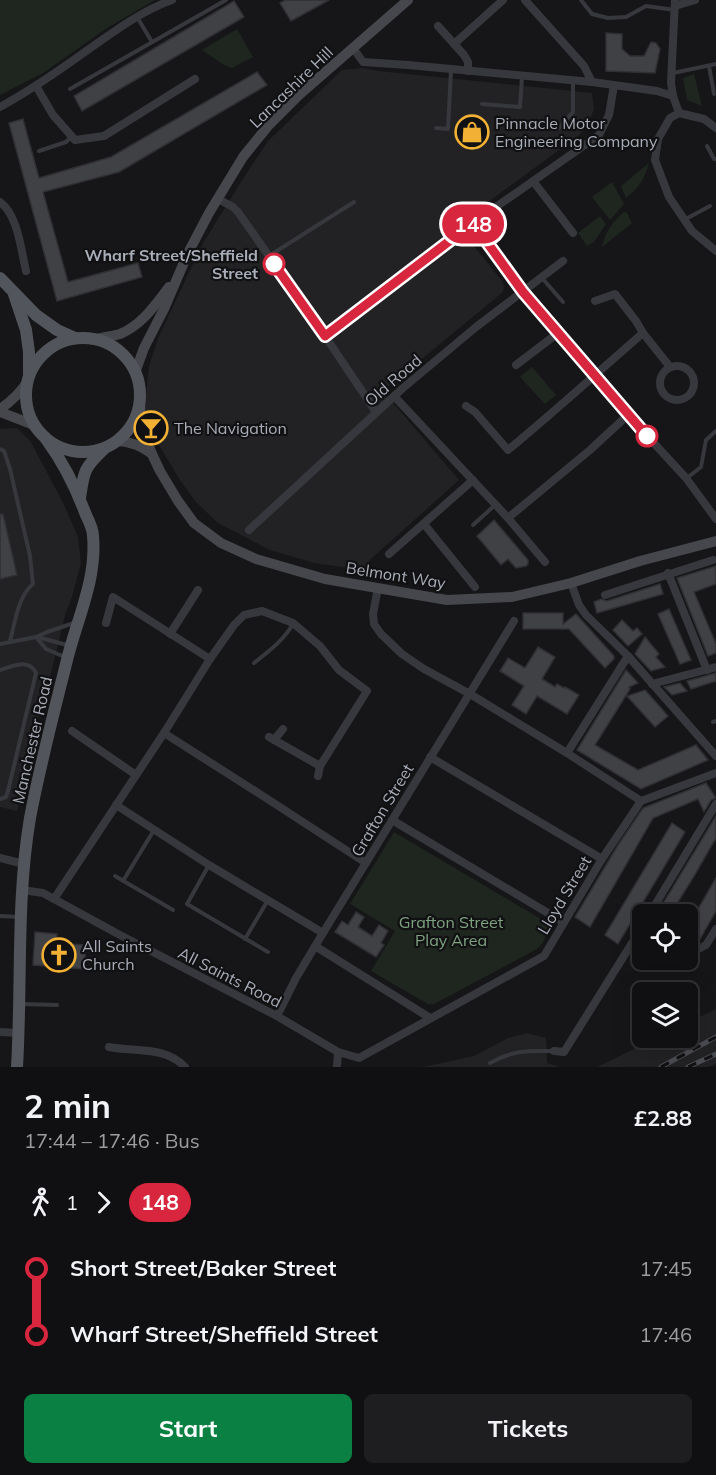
<!DOCTYPE html>
<html lang="en">
<head>
<meta charset="utf-8">
<style>
  :root { --surface:#101012; --page:#1e1e20; --text:#f1f3f6; --muted:#9c9d9f; --line:#303032; --accent:#0b8043 }
  body { margin:0; font-family:Mulish,sans-serif; background:var(--page); color:var(--text); height:100vh; display:flex; flex-direction:column; font-size:22px; white-space:nowrap }
  * { box-sizing:border-box; margin:0 }
  p { font-size:20px; color:var(--muted) }
  .icon { flex:none; width:33px; height:33px; fill:none; stroke:currentColor; stroke-width:2; stroke-linecap:round; stroke-linejoin:round }
  .map { position:relative; height:1067px; overflow:hidden }
  .sheet { display:flex; flex-direction:column; background:var(--surface); flex:1 }
  .sheet>* { flex:none }
  .badge { padding:0 12px; border-radius:20px; font-size:21px; line-height:39px }
  .fabs { position:absolute; left:632px; top:904px; display:grid; gap:12px }
  .fabs a { display:grid; place-items:center; width:66px; height:66px; border-radius:9px; background:var(--surface); box-shadow:0 6px 24px #0002,0 0 0 2px var(--line); font-size:30px }
  .map>.badge { position:absolute; translate:-50% -50%; box-shadow:0 0 0 3px #fff }
  .legs { display:flex; align-items:center; gap:9px; height:66px; padding:0 24px; font-size:20px }
  .legs p { margin-inline-start:auto }
  .overview { display:flex; align-items:center; justify-content:space-between; height:102px; padding:0 24px }
  h1 { font-size:33px; font-weight:700; line-height:45px }
  .action { display:flex; gap:12px; margin-top:auto; padding:12px 24px }
  .action a { flex:1; height:69px; border-radius:9px; background:var(--accent); color:#fff; font-size:24px; font-weight:700; line-height:69px; text-align:center }
  .action a+a { background:var(--page); color:var(--text) }
  ul { padding:0 24px; list-style:none }
  li { display:flex; align-items:center; gap:21px; height:66px; font-size:22px }
  li i { display:grid; place-items:center; width:9px; height:100%; margin:0 8px; background:currentColor }
  li i::after { content:''; width:15px; height:15px; margin:-8px; border:4px solid; border-radius:50%; background:var(--surface) }
  li p { margin-inline-start:auto }
  li:first-child i { background:linear-gradient(#0000 50%,currentColor 0) }
  li:last-child i { background:linear-gradient(currentColor 50%,#0000 0) }
  .map>svg:first-child { display:block }
  .built { fill:#222225 }
  .green { fill:#1e261f }
  .building { fill:#404145; stroke:#303034; stroke-width:1.5 }
  .lines { fill:none; stroke-linecap:round; stroke-linejoin:round }
  .lane { stroke:#37383d; stroke-width:4 }
  .street { stroke:#37383d; stroke-width:8 }
  .secondary { stroke:#45474d; stroke-width:10 }
  .primary { stroke:#53555c; stroke-width:12 }
  .rail-casing { stroke:#4a4c52; stroke-width:5 }
  .rail { stroke:#111113; stroke-width:3; stroke-dasharray:9; stroke-linecap:butt }
  .line-1-casing { stroke:#fff; stroke-width:14 }
  .line-1 { stroke:#d7263d; stroke-width:9 }
  .stop-1-dot { fill:#fff; stroke:#d7263d; stroke-width:3 }
  .labels { text-anchor:middle; stroke-width:4.5; stroke-linejoin:round; paint-order:stroke }
  .street-label { font-size:16px; fill:#a8adb8; stroke:#111113 }
  .poi-label { font-size:16px; fill:#a8adb8; stroke:#111113; text-anchor:start }
  .stop-label { font-size:16px; font-weight:bold; fill:#a8adb8; stroke:#111113; text-anchor:end }
  .park-label { font-size:16px; fill:#7fa381; stroke:#111113 }
</style>
</head>
<body>
<div class="map">
<svg width="716" height="1067" viewBox="0 0 716 1067">
  <rect width="100%" height="100%" fill="#161618"/>
  <g class="built">
    <polygon points="363,68 378,71 592,93 594,109 587,127 578,136 457,225 502,281 504,287 503,292 383,391 459,480 371,559 363,570 314,563 270,550 218,523 196,502 180,480 153,435 144,414 149,366 159,336 203,243 246,174 268,141 342,70"/>
    <polygon points="17,428 31,442 64,505 78,537 81,563 72,597 66,612 41,714 34,722 27,757 28,767 17,811 0,807 0,429"/>
    <polygon points="716,1009 716,1064 707,1067 597,1067 657,1038 687,1038 687,1023"/>
    <polygon points="527,1033 546,1038 547,1063 560,1067 423,1067 474,1056 508,1038"/>
  </g>
  <g class="green">
    <polygon points="0,0 155,0 107,28 43,73 0,95"/>
    <polygon points="237,29 253,57 232,68 224,65 202,50"/>
    <polygon points="694,74 702,106 687,100 683,78"/>
    <path d="M649,163C645,178 639,188 626,198L621,186Z"/>
    <polygon points="612,182 624,204 610,220 592,197"/>
    <path d="M624,212L627,213L632,223L602,247C605,232 613,221 624,212Z"/>
    <polygon points="600,216 606,224 594,242 587,246 578,233"/>
    <polygon points="532,367 556,395 545,404 520,377"/>
    <path d="M394,832L546,922C550,932 544,942 537,949L434,1004H428L371,971L395,931L350,904Z"/>
  </g>
  <g class="building">
    <polygon points="285,0 329,0 291,21 280,3"/>
    <polygon points="234,1 244,17 82,111 74,96"/>
    <polygon points="606,33 622,34 622,49 630,56 644,56 651,42 656,43 660,49 655,73 606,71"/>
    <polygon points="257,72 267,85 119,172 43,192 68,282 138,263 142,277 57,301 9,123 23,119 39,178 111,157"/>
    <polygon points="0,514 3,514 17,575 0,579"/>
    <polygon points="494,520 528,560 528,564 526,566 516,568 508,559 501,565 477,536"/>
    <polygon points="716,566 716,584 694,592 716,644 716,653 708,656 677,578"/>
    <polygon points="660,584 663,594 597,613 594,602 601,599 607,601"/>
    <polygon points="669,609 691,660 680,664 658,614"/>
    <polygon points="523,613 563,613 563,624 576,614 614,656 614,659 605,668 569,629 523,629"/>
    <polygon points="622,620 633,631 637,628 642,634 628,646 613,630"/>
    <polygon points="645,637 659,654 656,657 665,667 651,671 635,654"/>
    <polygon points="538,647 555,657 542,679 555,687 557,684 564,688 565,687 579,695 567,714 537,696 526,714 512,705 524,686 500,671 508,658 525,668"/>
    <polygon points="626,670 638,683 629,687 630,689 595,745 638,770 696,745 708,760 641,789 577,750"/>
    <polygon points="716,673 716,681 691,689 687,681"/>
    <polygon points="680,683 687,691 672,695 664,687"/>
    <polygon points="645,690 668,716 655,727 627,696"/>
    <polygon points="706,783 716,798 711,800 704,812 698,799 653,818 590,927 575,917 618,845 643,808"/>
    <polygon points="716,816 716,838 694,876 670,915 656,915"/>
    <polygon points="672,823 685,832 618,944 605,935"/>
    <polygon points="716,878 716,911 700,939 687,946 687,928"/>
    <polygon points="356,912 364,917 358,927 372,936 379,925 388,931 381,943 384,945 376,957 335,932 342,921 348,925"/>
    <polygon points="35,932 57,934 56,943 86,945 84,969 33,965"/>
  </g>
  <g class="lines">
    <g class="lane">
      <polyline points="581,0 592,14 608,18 626,17 646,6 675,10"/>
      <polyline points="137,17 152,42"/>
      <polyline points="709,66 714,94"/>
      <polyline points="673,73 716,64"/>
      <polyline points="70,89 226,0"/>
      <polyline points="482,104 520,107 522,77"/>
      <polyline points="436,128 448,129 451,70"/>
      <polyline points="559,128 573,112 573,81"/>
      <polyline points="707,146 714,159 716,159"/>
      <polyline points="39,151 66,142 71,137"/>
      <polyline points="684,220 710,206"/>
      <polyline points="269,256 354,202"/>
      <polyline points="542,278 563,302"/>
      <path d="M0,449L4,451L10,469L30,556L33,584C18,596 15,623 10,641"/>
      <polyline points="687,478 701,467 706,440 716,431"/>
      <polyline points="473,525 495,505"/>
      <polyline points="36,637 46,649 67,658"/>
      <polyline points="37,637 67,645"/>
      <polyline points="0,644 36,637 47,632 74,623"/>
      <path d="M254,663C269,651 283,641 293,624"/>
      <path d="M0,670C13,666 29,658 36,673L8,791L6,797L0,799"/>
      <polyline points="713,722 716,721"/>
      <polyline points="209,865 187,904 268,952"/>
      <polyline points="115,876 173,910"/>
      <polyline points="123,881 154,830"/>
      <polyline points="0,916 20,917"/>
      <polyline points="245,939 268,900"/>
      <polyline points="21,1004 57,1005"/>
      <path d="M490,1063C513,1050 527,1051 553,1051"/>
    </g>
    <g class="street">
      <polyline points="525,0 584,66 592,82"/>
      <polyline points="675,0 671,83 673,96 679,113"/>
      <polyline points="675,6 695,0"/>
      <polyline points="438,26 464,55 468,62 468,71"/>
      <polyline points="454,44 503,0"/>
      <polyline points="353,48 363,62 408,65 592,82 657,91 673,96"/>
      <polyline points="36,86 53,115 75,140 104,136 195,79"/>
      <path d="M0,107C31,90 60,70 89,49C115,31 141,11 172,0"/>
      <polyline points="679,113 670,118 658,139 655,160 669,197 692,231 716,251"/>
      <polyline points="679,113 704,119 716,128"/>
      <polyline points="533,181 573,233"/>
      <polyline points="218,199 233,207 238,212 325,336 376,412"/>
      <path d="M0,202C18,215 21,250 26,271"/>
      <polyline points="473,223 523,292 628,415 686,478 716,519"/>
      <polyline points="595,301 615,294 636,321 643,333 670,367"/>
      <polyline points="325,336 473,223 599,135 609,115 614,85"/>
      <polyline points="516,365 558,333"/>
      <circle cx="677" cy="383" r="17"/>
      <polyline points="394,396 508,518 545,562"/>
      <path d="M466,406L475,412L508,450C554,412 598,372 643,333"/>
      <polyline points="508,518 590,450 628,415"/>
      <polyline points="424,524 475,587"/>
      <polyline points="249,530 403,388 476,327 563,261"/>
      <polyline points="389,554 473,480"/>
      <polyline points="668,573 707,670"/>
      <polyline points="571,583 579,605 586,615 628,656 716,756"/>
      <polyline points="377,593 373,614 374,624 381,634 402,654 424,669 470,694 567,753 641,801"/>
      <polyline points="605,595 713,560"/>
      <polyline points="106,623 113,597 210,659"/>
      <polyline points="170,634 198,590"/>
      <polyline points="652,684 716,667"/>
      <polyline points="72,731 136,775"/>
      <polyline points="164,733 266,798 366,863"/>
      <polyline points="269,737 320,766"/>
      <polyline points="274,740 283,729"/>
      <polyline points="567,753 628,656"/>
      <polyline points="430,757 602,859"/>
      <polyline points="116,805 209,865 323,933"/>
      <polyline points="392,820 563,922"/>
      <polyline points="0,858 24,864"/>
      <polyline points="22,890 43,893 120,935 277,1016 338,1052 359,1058 544,956 602,859 641,801 716,773"/>
      <polyline points="54,899 164,733 210,659 234,625 244,615 262,611 293,623 320,646 339,670 367,691 320,766 318,776"/>
      <polyline points="649,915 716,804"/>
      <polyline points="315,946 430,1018"/>
      <polyline points="687,955 706,945 716,929"/>
      <polyline points="673,962 676,960"/>
      <polyline points="277,1016 296,978 323,933 514,621"/>
      <polyline points="0,1032 19,1033"/>
      <path d="M109,1047C135,1052 165,1046 185,1067"/>
      <polyline points="554,1051 564,1052 642,927"/>
      <polyline points="337,1067 338,1052"/>
    </g>
    <g class="secondary">
      <path d="M97,339C104,337 113,336 120,334C142,325 155,305 169,287"/>
      <polyline points="136,370 144,348 164,309 188,253 209,213 243,157 268,126 299,95 408,0"/>
      <polyline points="140,405 142,427 152,454 160,471 178,501 194,523 221,543 256,559 325,579 447,600 512,597 571,583 640,561 716,541"/>
      <path d="M0,409C12,401 20,393 28,381"/>
      <polyline points="0,412 34,425"/>
      <path d="M118,441C132,442 141,446 152,454"/>
    </g>
    <g class="primary">
      <polyline points="0,278 36,315 57,330 75,338"/>
      <polyline points="14,294 26,330 29,352 29,374"/>
      <circle cx="83" cy="395" r="57"/>
      <path d="M80,498C84,472 83,469 103,450"/>
      <path d="M17,1067C22,984 16,901 30,818C40,765 54,712 67,660C77,619 97,579 93,536C93,529 89,521 86,515C76,488 63,462 46,439"/>
    </g>
    <defs>
      <g id="rail">
        <polyline points="661,1067 716,1037"/>
        <polyline points="688,1067 716,1054"/>
      </g>
    </defs>
    <use href="#rail" class="rail-casing"/>
    <use href="#rail" class="rail"/>
  </g>
  <g class="lines">
    <defs>
      <polyline id="line-1" points="274,264 325,336 473,223 523,292 647,436"/>
    </defs>
    <use href="#line-1" class="line-1-casing"/>
    <use href="#line-1" class="line-1"/>
  </g>
  <defs>
    <symbol id="shop-ring" viewBox="-11 -11 22 22"><circle r="9.5" fill="#111113" stroke="#f2b134" stroke-width="1.5"/><path d="M-5-2.5h2.3a2.7 3.5 0 0 1 5.4 0H5L5.5 6h-11ZM-1.5-2.5h3a1.5 2.3 0 0 0-3 0Z" fill="#f2b134"/></symbol>
    <symbol id="bar-ring" viewBox="-11 -11 22 22"><circle r="9.5" fill="#111113" stroke="#f2b134" stroke-width="1.5"/><path d="M-6-5H6L.8 .8V4.5H3.5V6h-7V4.5H-.8V.8Z" fill="#f2b134"/></symbol>
    <symbol id="church-ring" viewBox="-11 -11 22 22"><circle r="9.5" fill="#111113" stroke="#f2b134" stroke-width="1.5"/><path d="M-1.2-6h2.4v3.5h3.3v2.4h-3.3V6h-2.4V-.1h-3.3v-2.4h3.3Z" fill="#f2b134"/></symbol>
  </defs>
  <g fill-rule="evenodd">
    <use href="#shop-ring" x="453" y="113" width="38" height="38"/>
    <use href="#bar-ring" x="132" y="409" width="38" height="38"/>
    <use href="#church-ring" x="40" y="936" width="38" height="38"/>
  </g>
  <g class="stop-1-dot">
    <circle cx="274" cy="264" r="10"/>
    <circle cx="647" cy="436" r="10"/>
  </g>
  <g class="labels">
    <g class="street-label">
      <text transform="translate(291 87) rotate(-44)" y="6">Lancashire Hill</text>
      <text transform="translate(393 380) rotate(-41)" y="6">Old Road</text>
      <text transform="translate(396 575) rotate(9)" y="6">Belmont Way</text>
      <text transform="translate(32 740) rotate(-77)" y="6">Manchester Road</text>
      <text transform="translate(382 810) rotate(-59)" y="6">Grafton Street</text>
      <text transform="translate(564 895) rotate(-59)" y="6">Lloyd Street</text>
      <text transform="translate(230 977) rotate(27)" y="6">All Saints Road</text>
    </g>
    <g class="poi-label">
      <text x="495" y="129">Pinnacle Motor<tspan x="495" dy="18">Engineering Company</tspan></text>
      <text x="174" y="434">The Navigation</text>
      <text x="82" y="952">All Saints<tspan x="82" dy="18">Church</tspan></text>
    </g>
    <g class="stop-label">
      <text x="258" y="261">Wharf Street/Sheffield<tspan x="258" dy="18">Street</tspan></text>
    </g>
    <g class="park-label">
      <text x="451" y="928">Grafton Street<tspan x="451" dy="18">Play Area</tspan></text>
    </g>
  </g>
</svg>
<div class="fabs">
<a><svg class="icon" aria-label="locate" viewBox="0 0 24 24"><circle cx="12" cy="12" r="6"/><path d="M12 2v4M12 18v4M2 12h4M18 12h4"/></svg></a>
<a><svg class="icon" aria-label="layers" viewBox="0 0 24 24"><path d="M12 4l9 5-9 5-9-5zM3 14l9 5 9-5"/></svg></a>
</div>
<b class="badge" style="left:473px;top:224px;background:#d7263d;color:#fff">148</b>
</div>
<section class="sheet">
<div class="overview"><div><h1>2 min</h1><p>17:44 – 17:46 · Bus</p></div><b>£2.88</b></div>
<div class="legs"><svg class="icon" aria-label="walk" viewBox="0 0 24 24"><circle cx="13" cy="4" r="2"/><path d="M13 8l-2 6 4 7M11 14l-3 7M7 12l3-4h3l4 4"/></svg>1<svg class="icon" aria-label="forward" viewBox="0 0 24 24"><path d="M9 5l7 7-7 7"/></svg><b class="badge" style="background:#d7263d;color:#fff">148</b></div>
<ul>
<li><i style="color:#d7263d"></i><b>Short Street/Baker Street</b><p>17:45</p></li>
<li><i style="color:#d7263d"></i><b>Wharf Street/Sheffield Street</b><p>17:46</p></li>
</ul>
<div class="action"><a>Start</a><a>Tickets</a></div>
</section>
</body>
</html>
